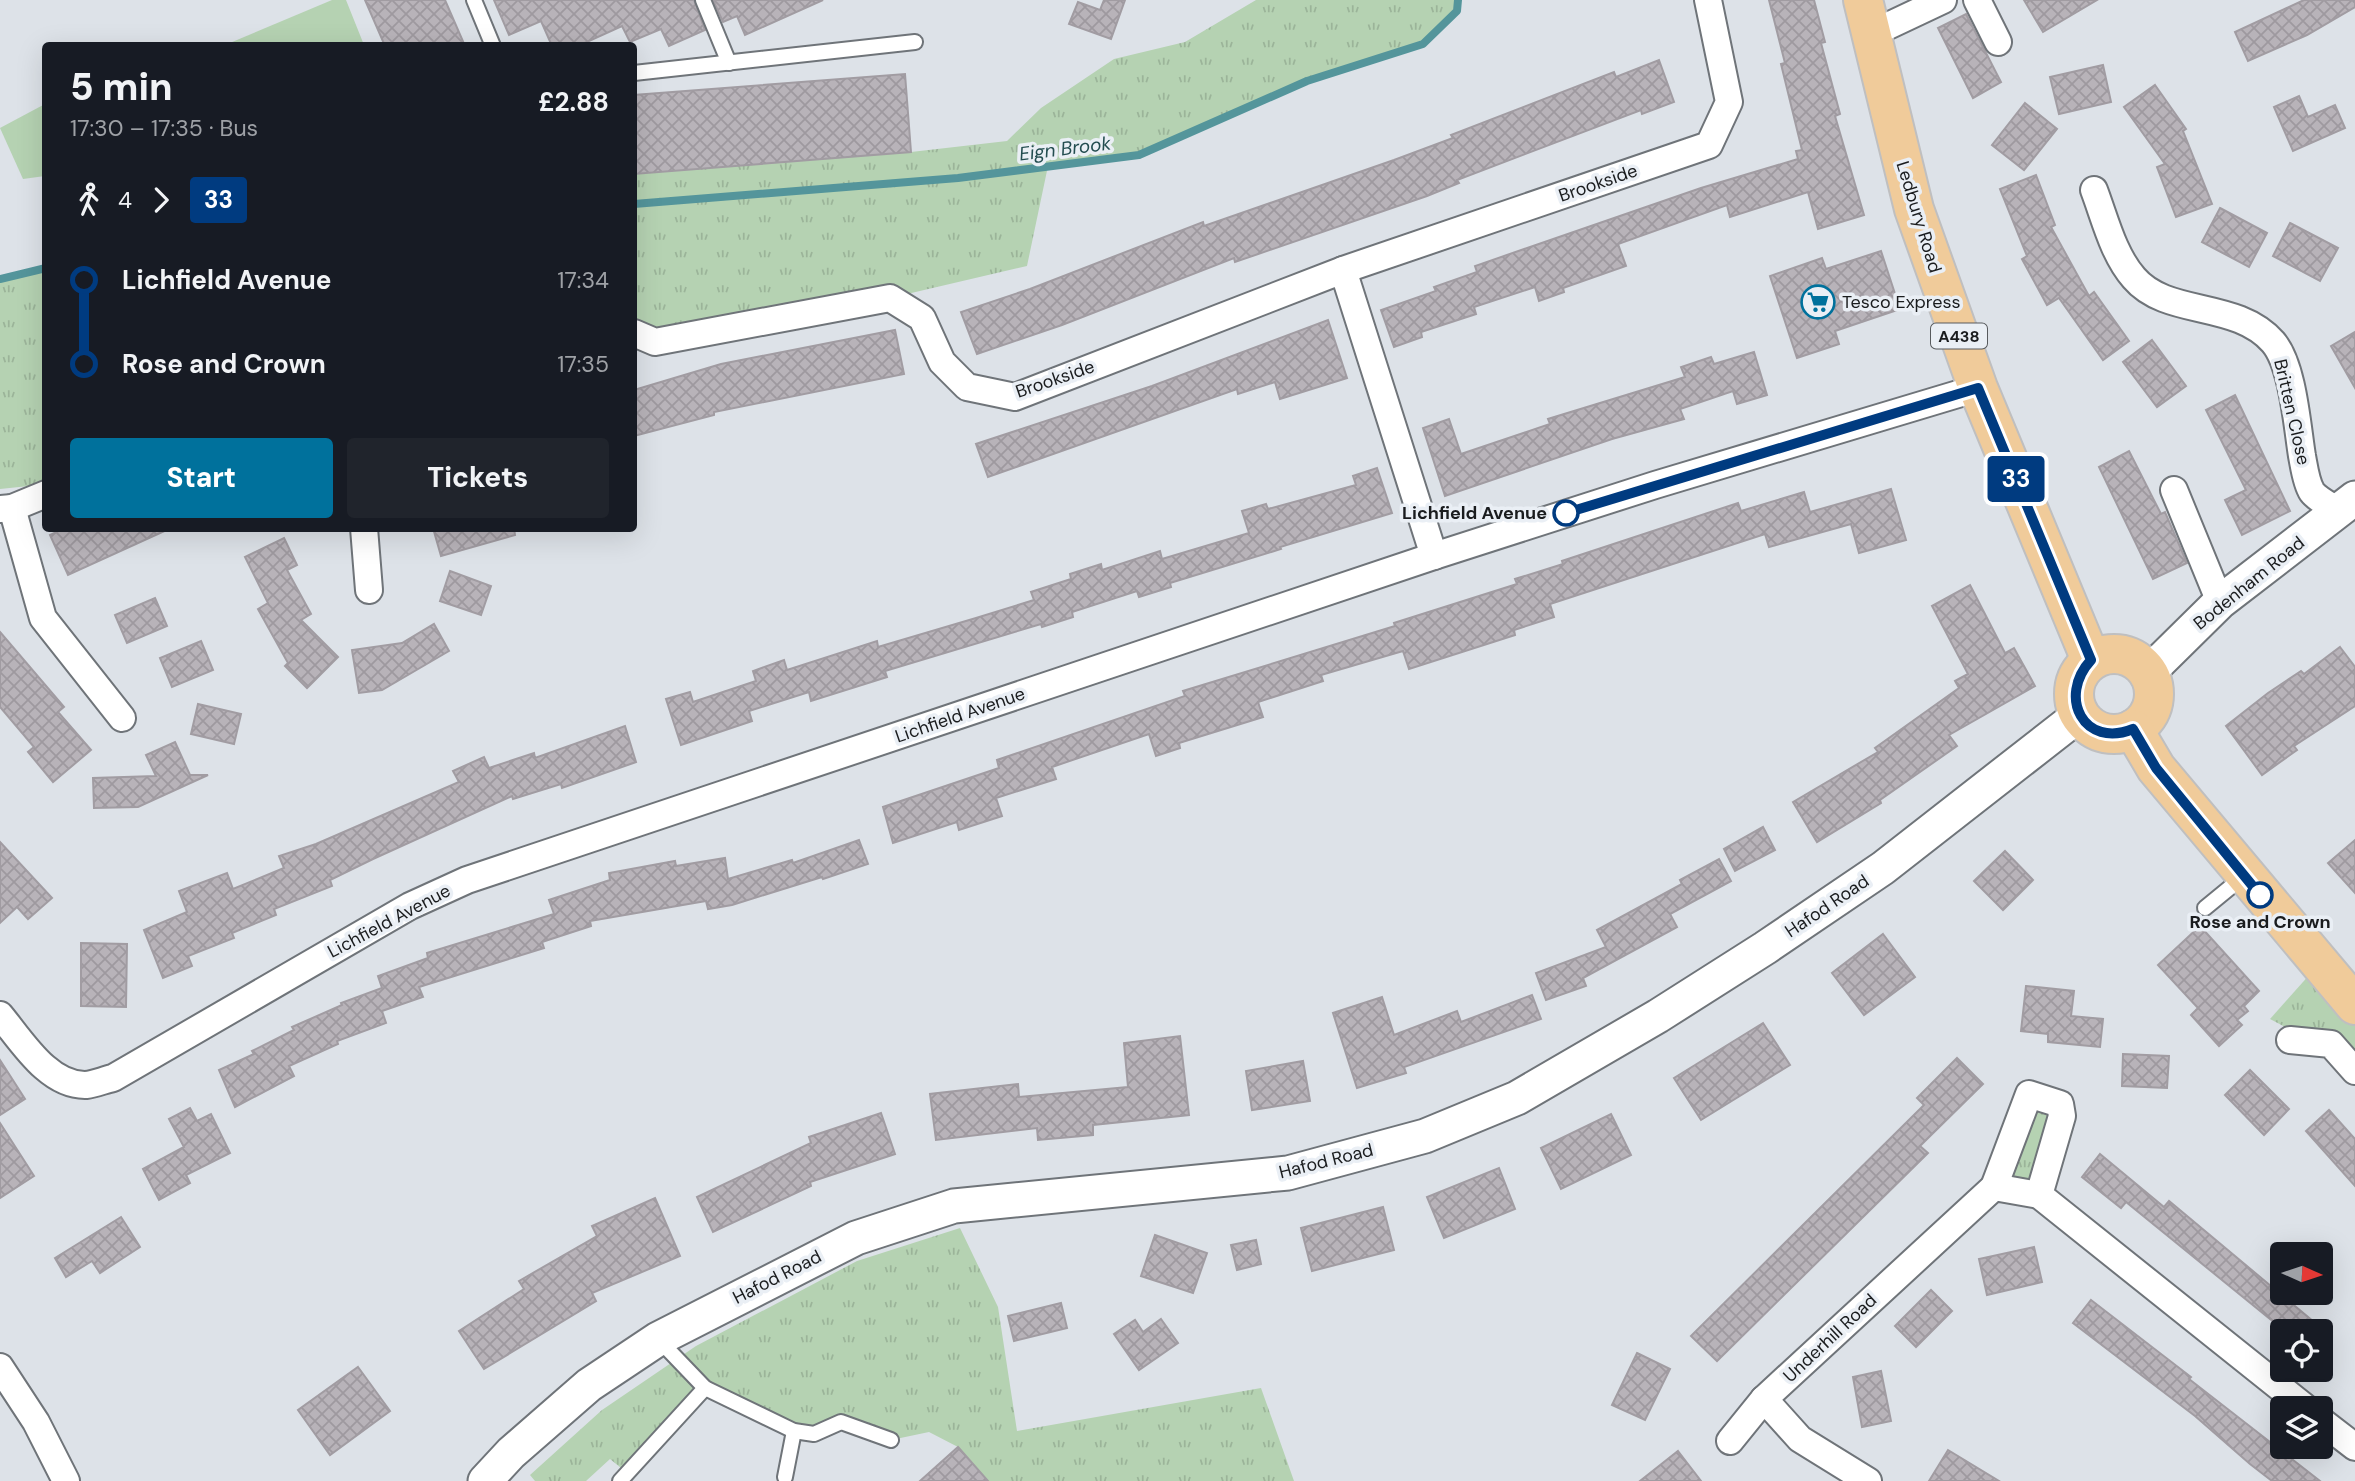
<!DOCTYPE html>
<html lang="en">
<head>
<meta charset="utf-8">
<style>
  :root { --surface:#171b24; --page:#20242c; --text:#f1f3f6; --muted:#9ea1a6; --accent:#00719c }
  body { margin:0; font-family:"DM Sans",sans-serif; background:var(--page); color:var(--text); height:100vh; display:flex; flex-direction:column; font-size:26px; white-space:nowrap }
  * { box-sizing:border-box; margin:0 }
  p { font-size:23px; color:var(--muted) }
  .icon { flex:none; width:38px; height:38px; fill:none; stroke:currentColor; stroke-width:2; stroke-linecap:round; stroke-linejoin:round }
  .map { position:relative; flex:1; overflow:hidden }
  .side { position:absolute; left:42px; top:42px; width:595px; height:490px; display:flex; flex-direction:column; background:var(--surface); border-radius:7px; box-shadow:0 7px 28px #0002 }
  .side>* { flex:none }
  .badge { padding:0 14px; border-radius:5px; font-size:24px; line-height:46px }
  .needle { width:46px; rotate:93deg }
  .fabs { position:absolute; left:2270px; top:1242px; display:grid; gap:14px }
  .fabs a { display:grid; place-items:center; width:63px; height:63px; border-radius:7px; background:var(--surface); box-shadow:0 7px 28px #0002; font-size:35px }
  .map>.badge { position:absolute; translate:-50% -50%; box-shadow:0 0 0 4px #fff }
  .legs { display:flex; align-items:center; gap:10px; height:77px; padding:0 28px; font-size:23px }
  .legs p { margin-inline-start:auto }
  .head { display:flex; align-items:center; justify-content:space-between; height:119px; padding:0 28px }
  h1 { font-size:38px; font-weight:800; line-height:52px }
  .action { display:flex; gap:14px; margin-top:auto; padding:14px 28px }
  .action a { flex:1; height:80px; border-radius:7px; background:var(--accent); color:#fff; font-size:28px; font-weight:800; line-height:80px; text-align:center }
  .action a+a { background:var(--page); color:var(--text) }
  ul { padding:0 28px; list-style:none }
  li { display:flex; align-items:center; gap:24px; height:84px; font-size:26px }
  li i { display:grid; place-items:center; width:10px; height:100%; margin:0 9px; background:currentColor }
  li i::after { content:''; width:18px; height:18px; margin:-9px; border:5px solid; border-radius:50%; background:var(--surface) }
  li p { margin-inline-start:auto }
  li:first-child i { background:linear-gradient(#0000 50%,currentColor 0) }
  li:last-child i { background:linear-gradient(currentColor 50%,#0000 0) }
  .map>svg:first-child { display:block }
  .grass { fill:url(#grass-tufts) }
  .garden { fill:#b5d2b2 }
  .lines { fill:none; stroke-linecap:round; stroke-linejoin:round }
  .stream { stroke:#54959b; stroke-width:8 }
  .building { fill:url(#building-cross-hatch); stroke:#a19ca2; stroke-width:2 }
  .service-casing { stroke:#6f7479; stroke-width:18 }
  .minor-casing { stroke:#6f7479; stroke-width:30 }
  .tertiary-casing { stroke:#6f7479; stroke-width:37 }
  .trunk-casing { stroke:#bfbfc0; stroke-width:42 }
  .service { stroke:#fff; stroke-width:14 }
  .minor { stroke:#fff; stroke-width:26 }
  .tertiary { stroke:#fff; stroke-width:33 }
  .trunk { stroke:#f0cb9a; stroke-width:38 }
  .line-1-casing { stroke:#fff; stroke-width:16 }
  .line-1 { stroke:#003b80; stroke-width:10 }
  .stop-1-dot { fill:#fff; stroke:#003b80; stroke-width:3.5 }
  .labels { text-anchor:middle; stroke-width:7; stroke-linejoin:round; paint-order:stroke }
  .shield { fill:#eaeff5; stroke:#585b5e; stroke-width:2 }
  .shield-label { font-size:16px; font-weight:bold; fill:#1a1c1e }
  .street-label { font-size:18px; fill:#1a1c1e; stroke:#eaeff5 }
  .poi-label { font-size:18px; fill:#1a1c1e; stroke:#eaeff5; text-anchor:start }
  .stop-label { font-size:18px; font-weight:bold; fill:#1a1c1e; stroke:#eaeff5; text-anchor:end }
  .water-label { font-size:19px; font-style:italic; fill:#234d50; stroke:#eaeff5 }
</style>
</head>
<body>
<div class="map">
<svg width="2355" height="1481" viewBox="0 0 2355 1481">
  <defs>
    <pattern id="grass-tufts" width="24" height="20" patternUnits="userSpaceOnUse" patternTransform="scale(1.75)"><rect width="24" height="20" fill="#b5d2b2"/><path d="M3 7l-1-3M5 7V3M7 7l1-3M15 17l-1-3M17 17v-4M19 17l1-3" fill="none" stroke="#9bb499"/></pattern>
    <pattern id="building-cross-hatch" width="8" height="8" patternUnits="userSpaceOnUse" patternTransform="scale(1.75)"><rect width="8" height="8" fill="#b8b3b9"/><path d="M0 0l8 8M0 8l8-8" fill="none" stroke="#9e999f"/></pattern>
  </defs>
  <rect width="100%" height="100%" fill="#dde2e8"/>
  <g class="grass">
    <polygon points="1256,0 1458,0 1457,11 1423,44 1307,81 1139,155 1048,166 1027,266 890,298 634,333 634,174 911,152 1007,141 1041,108 1114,59 1185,42"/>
    <polygon points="45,264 45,479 29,486 0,489 0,282"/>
    <polygon points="2311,973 2355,1025 2355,1064 2270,1019"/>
    <polygon points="2029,1094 2060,1104 2039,1195 1994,1187"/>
    <polygon points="960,1228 998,1307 1017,1431 1261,1388 1294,1481 972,1481 981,1473 958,1447 929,1432 891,1440 841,1422 814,1434 705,1388 626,1472 610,1459 586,1481 535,1481 530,1475 602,1410 696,1346 857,1261"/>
  </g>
  <g class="garden">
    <polygon points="332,0 346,0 364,45 225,45"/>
    <polygon points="45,104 45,176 23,179 0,128"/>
  </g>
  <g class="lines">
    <g class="stream">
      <polyline points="634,204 958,178 1139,155 1307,81 1423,44 1457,11 1458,0"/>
      <polyline points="0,279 46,268"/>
    </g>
  </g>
  <g class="building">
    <polygon points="365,0 445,0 465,46 385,46"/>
    <polygon points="494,0 694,0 705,30 669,46 661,29 630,42 622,26 578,46 552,46 541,21 509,35"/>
    <polygon points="713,0 823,0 745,35 737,16 723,22"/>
    <polygon points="1104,0 1125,0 1111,39 1069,24 1078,2 1100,10"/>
    <polygon points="1769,0 1814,0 1825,42 1821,43 1840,114 1835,116 1864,215 1818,229 1808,192 1730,217 1727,205 1618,244 1626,266 1563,288 1564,292 1539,301 1535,287 1474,307 1476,314 1421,332 1422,337 1394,347 1381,310 1436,291 1434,287 1477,272 1475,266 1701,188 1798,159 1796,151 1802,150 1781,64 1785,63"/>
    <polygon points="2024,0 2097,0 2043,32"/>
    <polygon points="2304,0 2355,0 2355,7 2307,35 2248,61 2235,32"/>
    <polygon points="1966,14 2001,82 1973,98 1938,28"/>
    <polygon points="1659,60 1674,102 1642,114 1641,110 1457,180 1459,183 1427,196 1235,262 1234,258 1062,325 977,354 961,312 1030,289 1203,222 1204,226 1394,160 1453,138 1451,135 1614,72 1616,77"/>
    <polygon points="2103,65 2111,102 2059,114 2050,77"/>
    <polygon points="905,74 911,152 634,174 634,95"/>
    <polygon points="2155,85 2186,129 2183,131 2212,204 2176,217 2157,167 2165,164 2124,107"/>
    <polygon points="2299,96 2308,117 2335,105 2345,128 2293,151 2274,107"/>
    <polygon points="2025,103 2057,129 2024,170 1992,145"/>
    <polygon points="2036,175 2055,225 2051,227 2089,296 2094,292 2129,341 2103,360 2059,298 2047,305 2022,259 2027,256 2000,189"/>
    <polygon points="2220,208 2267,233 2249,267 2202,242"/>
    <polygon points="2290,223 2338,248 2320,281 2273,256"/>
    <polygon points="1881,251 1900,309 1835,331 1839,344 1797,358 1770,276 1822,258 1826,269"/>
    <polygon points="1328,320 1347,378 1280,399 1275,382 1238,394 1237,389 988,477 976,444 1152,386"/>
    <polygon points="895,330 904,374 714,412 714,415 634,436 634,390 721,364"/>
    <polygon points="2355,332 2355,388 2331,346"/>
    <polygon points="2152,340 2186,386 2157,407 2123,362"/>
    <polygon points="1754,352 1767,395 1737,404 1733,391 1680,409 1684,419 1612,439 1445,496 1423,428 1449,419 1461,454 1550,424 1548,419 1685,377 1681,367 1711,357 1714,364"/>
    <polygon points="2235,395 2290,511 2242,535 2225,500 2246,490 2206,410"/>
    <polygon points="2129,451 2161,514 2165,512 2187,563 2153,579 2099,467"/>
    <polygon points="1377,468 1392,513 1280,547 1281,549 1170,583 1171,587 1139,597 1137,591 1072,612 1073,617 1042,627 1041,624 885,671 887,677 811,701 809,692 749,711 752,721 681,745 666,699 690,692 693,702 756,681 753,671 784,660 787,670 877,641 878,647 976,618 1034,600 1031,592 1071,579 1070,574 1101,564 1102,570 1160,551 1162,559 1249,533 1242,511 1266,504 1268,509 1356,485 1353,476"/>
    <polygon points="1891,489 1906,540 1859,553 1851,524 1769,547 1765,534 1550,604 1554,617 1514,630 1515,635 1409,669 1403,651 1321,675 1323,681 1258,702 1263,717 1179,743 1180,748 1156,756 1149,734 1052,767 1056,779 996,798 1002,816 959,830 957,822 893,843 883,807 999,768 997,760 1185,696 1183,691 1395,626 1394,623 1517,584 1515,579 1563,564 1562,561 1738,503 1741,511 1804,492 1810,512"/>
    <polygon points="65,528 171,528 68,575 50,535"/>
    <polygon points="433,528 514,528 515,535 441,556"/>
    <polygon points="284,538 297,565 287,570 311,614 301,620 338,657 307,688 285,666 288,663 258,609 268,603 245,557"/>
    <polygon points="450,571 491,586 481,615 440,601"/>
    <polygon points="1970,585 2005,653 2014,648 2035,686 1949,735 1957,746 1880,800 1881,803 1817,842 1793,802 1878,752 1875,748 1959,688 1955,681 1968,674 1932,606"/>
    <polygon points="155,598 167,626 127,643 115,615"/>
    <polygon points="434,624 449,651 382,690 359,693 352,650 402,643"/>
    <polygon points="0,632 64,707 58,712 91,750 53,782 28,752 34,747 0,707"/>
    <polygon points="201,641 213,670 172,687 160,658"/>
    <polygon points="2340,647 2355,667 2355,706 2294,746 2297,750 2262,775 2226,726 2268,693 2301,671 2304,674"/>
    <polygon points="198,704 241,714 234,744 191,734"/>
    <polygon points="625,726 636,762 562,788 561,784 513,799 512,796 373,859 330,880 332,886 274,909 276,915 232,933 234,938 188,956 192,966 163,978 144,930 187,912 179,891 227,873 233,889 284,868 279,856 316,844 459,782 453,771 484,757 489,768 534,753 535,758"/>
    <polygon points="175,742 190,775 208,775 138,807 94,808 93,778 156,776 146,755"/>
    <polygon points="1763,827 1775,850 1735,871 1724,849"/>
    <polygon points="859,840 868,864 823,879 822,877 732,905 708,909 706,901 590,921 591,926 542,942 544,948 419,987 423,997 382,1011 386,1023 337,1041 338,1044 289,1066 294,1076 235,1107 219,1070 254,1054 252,1051 294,1030 292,1027 342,1005 341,1003 382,988 378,976 428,958 427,953 554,914 549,900 610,880 609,873 675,861 676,866 725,858 728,879 792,860 793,863"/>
    <polygon points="2355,840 2355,893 2328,863"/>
    <polygon points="0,842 52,898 28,919 17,907 0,923"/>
    <polygon points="2005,851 2033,880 2003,910 1974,881"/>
    <polygon points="1719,859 1731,881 1670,914 1677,927 1583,978 1586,986 1546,1000 1536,973 1606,947 1597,930 1682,884 1680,880"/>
    <polygon points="2200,926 2259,991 2244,1006 2248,1011 2237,1020 2242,1025 2219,1046 2191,1015 2198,1008 2158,965"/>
    <polygon points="1883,934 1915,977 1864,1015 1832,973"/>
    <polygon points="81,943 127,944 126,1007 81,1006"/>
    <polygon points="2026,986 2074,991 2071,1016 2103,1019 2100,1047 2048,1042 2048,1034 2021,1031"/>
    <polygon points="1532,995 1541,1019 1404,1067 1406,1073 1357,1088 1333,1013 1382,997 1394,1035 1457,1011 1461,1022"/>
    <polygon points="1763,1023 1790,1065 1701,1120 1674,1078"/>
    <polygon points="1180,1036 1189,1115 1093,1125 1093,1135 1038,1140 1037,1128 936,1140 930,1094 1018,1084 1019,1097 1128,1087 1124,1043"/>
    <polygon points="2123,1054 2169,1056 2167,1088 2122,1086"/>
    <polygon points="1957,1058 1983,1084 1920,1146 1928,1153 1717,1361 1691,1336 1924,1105 1917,1098"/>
    <polygon points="0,1060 25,1099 0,1115"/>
    <polygon points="1303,1061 1310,1101 1252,1110 1246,1071"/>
    <polygon points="2250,1070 2289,1109 2264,1135 2225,1095"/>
    <polygon points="190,1108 197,1121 211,1114 230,1153 186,1175 190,1183 159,1200 143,1169 184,1147 169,1119"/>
    <polygon points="2329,1110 2355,1139 2355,1186 2306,1131"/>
    <polygon points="881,1113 895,1154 810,1182 811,1186 713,1232 697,1197 811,1143 809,1137"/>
    <polygon points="1611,1114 1631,1155 1561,1189 1541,1148"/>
    <polygon points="0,1123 34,1176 0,1198"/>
    <polygon points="2100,1154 2164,1207 2169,1201 2326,1332 2286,1332 2126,1202 2121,1208 2082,1177"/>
    <polygon points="1499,1168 1515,1209 1444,1238 1427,1197"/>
    <polygon points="655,1198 680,1256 592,1293 596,1301 484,1369 459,1331 524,1289 519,1281 597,1236 592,1226"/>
    <polygon points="1383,1207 1394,1250 1312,1271 1301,1228"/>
    <polygon points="121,1217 140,1247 100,1273 92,1261 66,1277 55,1258"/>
    <polygon points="1155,1235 1207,1253 1193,1293 1141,1276"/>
    <polygon points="1256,1240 1261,1264 1237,1270 1231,1245"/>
    <polygon points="2034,1247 2042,1282 1987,1295 1979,1259"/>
    <polygon points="1931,1290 1952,1311 1916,1347 1895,1326"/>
    <polygon points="2091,1300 2191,1377 2189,1379 2320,1481 2272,1481 2250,1464 2195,1416 2073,1323"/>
    <polygon points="1061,1303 1067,1328 1014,1341 1008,1316"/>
    <polygon points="1161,1319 1178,1343 1139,1370 1114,1334 1135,1320 1143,1332"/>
    <polygon points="1637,1353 1670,1369 1645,1420 1612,1405"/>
    <polygon points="358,1367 390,1411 330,1455 298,1410"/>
    <polygon points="1881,1371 1891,1421 1862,1427 1853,1377"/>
    <polygon points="958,1447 988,1481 920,1481"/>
    <polygon points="1948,1450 1999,1481 1929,1481"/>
    <polygon points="1678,1451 1701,1481 1640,1481"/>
  </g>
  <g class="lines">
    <defs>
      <g id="service">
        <polyline points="474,0 493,46"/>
        <polyline points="703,0 729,63"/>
        <polyline points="634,73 915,42"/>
        <polyline points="2205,908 2244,876"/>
        <polyline points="659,1340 705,1388 794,1431 814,1434 841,1422 891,1440"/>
        <polyline points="785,1477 794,1431"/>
        <polyline points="620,1481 705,1388"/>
      </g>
      <g id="minor">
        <polyline points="1977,0 1998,42"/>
        <polyline points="1871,34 1943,0"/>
        <path d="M2094,190C2105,219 2113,254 2134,278C2167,317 2236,300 2273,342C2293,365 2297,425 2302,456C2304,466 2306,483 2312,492C2317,499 2331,506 2338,511"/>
        <polyline points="1343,270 1709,145 1729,102 1708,0"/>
        <polyline points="634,333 655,342 890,298 922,318 942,362 967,387 1015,397 1343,270 1434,556"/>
        <polyline points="2174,490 2220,602"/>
        <polyline points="12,508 43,618 122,718"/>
        <polyline points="0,509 12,508 46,494"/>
        <polyline points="364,528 369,590"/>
        <path d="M0,1015C21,1040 48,1086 86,1085C95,1084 104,1080 113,1078L410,906L467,880L1434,556L1655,485L1978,388"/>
        <polyline points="2290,1040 2331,1044 2355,1071"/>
        <polyline points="1994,1187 2029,1094 2060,1104 2062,1116 2039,1195"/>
        <polyline points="0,1367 36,1422 66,1481"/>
        <polyline points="1764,1399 1800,1439 1868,1481"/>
        <polyline points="2320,1420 2355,1447"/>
        <polyline points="1730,1441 1764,1399 1994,1187 2039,1195 2307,1409"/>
      </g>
      <g id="tertiary">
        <polyline points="2148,673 2220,602 2355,498"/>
        <polyline points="485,1481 511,1453 589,1385 658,1339 856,1238 954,1206 1288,1173 1425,1136 1517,1098 1658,1016 1765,948 1883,868 2079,715"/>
      </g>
      <g id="trunk">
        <polyline points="1863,0 1914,209 1978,388 2091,660"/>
        <circle cx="2114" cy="694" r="40"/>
        <polyline points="2133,729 2156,768 2355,1005"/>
      </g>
    </defs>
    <use href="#service" class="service-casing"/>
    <use href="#minor" class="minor-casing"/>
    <use href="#tertiary" class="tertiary-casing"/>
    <use href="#trunk" class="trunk-casing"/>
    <use href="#service" class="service"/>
    <use href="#minor" class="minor"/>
    <use href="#tertiary" class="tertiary"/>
    <use href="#trunk" class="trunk"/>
  </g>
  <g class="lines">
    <defs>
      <path id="line-1" d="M1566,513L1978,388L2091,660C2057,697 2084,749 2133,729L2156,768L2260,895"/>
    </defs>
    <use href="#line-1" class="line-1-casing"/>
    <use href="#line-1" class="line-1"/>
  </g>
  <defs>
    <symbol id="supermarket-ring" viewBox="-11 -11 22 22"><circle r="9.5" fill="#eaeff5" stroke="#00719c" stroke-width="1.5"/><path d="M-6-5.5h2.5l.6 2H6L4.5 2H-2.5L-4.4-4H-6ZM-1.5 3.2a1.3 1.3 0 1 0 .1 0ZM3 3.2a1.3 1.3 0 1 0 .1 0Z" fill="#00719c"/></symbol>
  </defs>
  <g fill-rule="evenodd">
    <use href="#supermarket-ring" x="1799" y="283" width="38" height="38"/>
  </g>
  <g class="stop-1-dot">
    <circle cx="1566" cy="513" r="12"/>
    <circle cx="2260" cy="895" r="12"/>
  </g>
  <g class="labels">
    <rect class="shield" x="1931" y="323.5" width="56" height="25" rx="5"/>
    <g class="shield-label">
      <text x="1959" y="342">A438</text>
    </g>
    <g class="street-label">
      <text transform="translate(1598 183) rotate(-19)" y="6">Brookside</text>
      <text transform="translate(1919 217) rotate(73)" y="6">Ledbury Road</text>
      <text transform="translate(1055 379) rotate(-19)" y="6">Brookside</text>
      <text transform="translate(2292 412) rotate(77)" y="6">Britten Close</text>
      <text transform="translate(2249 583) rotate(-39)" y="6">Bodenham Road</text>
      <text transform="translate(960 715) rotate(-19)" y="6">Lichfield Avenue</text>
      <text transform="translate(1827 906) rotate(-34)" y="6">Hafod Road</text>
      <text transform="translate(389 921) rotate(-28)" y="6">Lichfield Avenue</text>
      <text transform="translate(1326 1161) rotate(-14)" y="6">Hafod Road</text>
      <text transform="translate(777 1277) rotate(-27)" y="6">Hafod Road</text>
      <text transform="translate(1830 1338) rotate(-43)" y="6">Underhill Road</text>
    </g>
    <g class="poi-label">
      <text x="1842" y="308">Tesco Express</text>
    </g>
    <g class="stop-label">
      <text x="1547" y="519">Lichfield Avenue</text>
      <text x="2260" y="928" text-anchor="middle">Rose and Crown</text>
    </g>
    <g class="water-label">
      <text transform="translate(1065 148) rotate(-7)" y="7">Eign Brook</text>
    </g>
  </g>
</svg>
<div class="fabs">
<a><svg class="needle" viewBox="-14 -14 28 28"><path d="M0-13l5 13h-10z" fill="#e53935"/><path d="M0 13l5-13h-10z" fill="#9ea1a6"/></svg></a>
<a><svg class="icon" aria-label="locate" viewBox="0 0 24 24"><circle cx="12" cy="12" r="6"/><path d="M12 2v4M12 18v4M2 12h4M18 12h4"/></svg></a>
<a><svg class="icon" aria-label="layers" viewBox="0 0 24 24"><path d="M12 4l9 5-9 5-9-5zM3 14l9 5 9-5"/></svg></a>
</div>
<b class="badge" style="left:2016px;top:479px;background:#003b80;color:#fff">33</b>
<section class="side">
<div class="head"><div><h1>5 min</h1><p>17:30 – 17:35 · Bus</p></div><b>£2.88</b></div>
<div class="legs"><svg class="icon" aria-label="walk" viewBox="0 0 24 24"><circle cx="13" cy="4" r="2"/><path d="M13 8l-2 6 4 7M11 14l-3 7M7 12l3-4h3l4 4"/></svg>4<svg class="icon" aria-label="forward" viewBox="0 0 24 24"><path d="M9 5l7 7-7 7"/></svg><b class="badge" style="background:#003b80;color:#fff">33</b></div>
<ul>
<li><i style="color:#003b80"></i><b>Lichfield Avenue</b><p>17:34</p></li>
<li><i style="color:#003b80"></i><b>Rose and Crown</b><p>17:35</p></li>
</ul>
<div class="action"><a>Start</a><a>Tickets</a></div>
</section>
</div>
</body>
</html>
